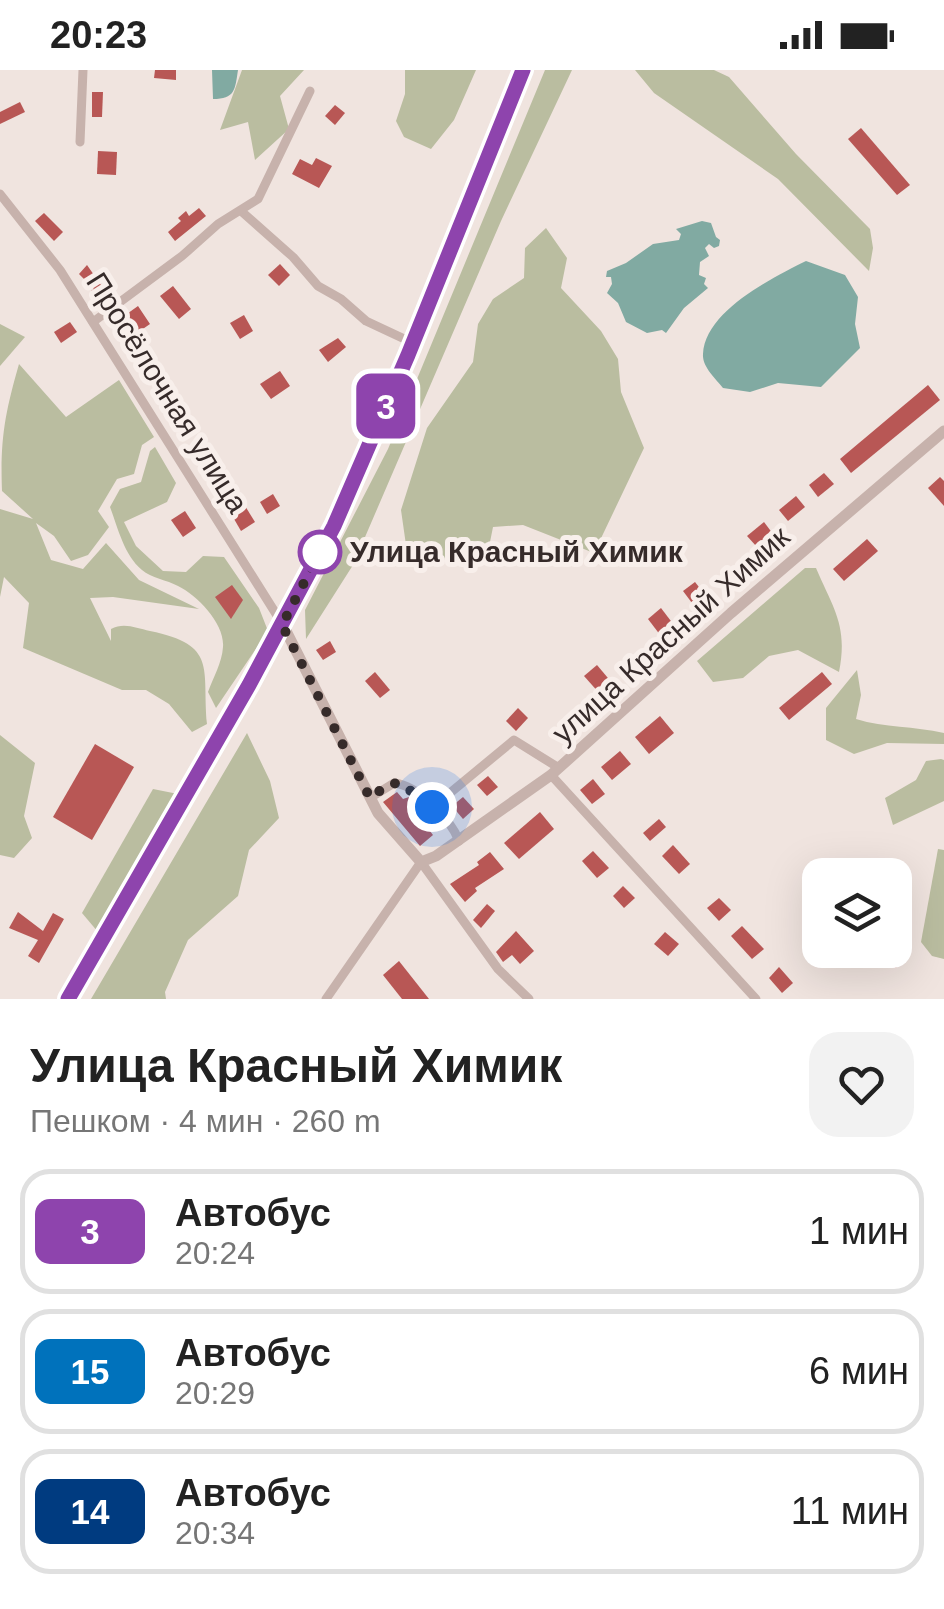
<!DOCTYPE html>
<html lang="ru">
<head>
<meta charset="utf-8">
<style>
  :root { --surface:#fff; --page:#f2f2f2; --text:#222; --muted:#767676; --line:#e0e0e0 }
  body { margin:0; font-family:Arial,sans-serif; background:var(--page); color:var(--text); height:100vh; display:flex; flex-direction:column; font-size:38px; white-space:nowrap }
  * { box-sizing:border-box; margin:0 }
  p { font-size:32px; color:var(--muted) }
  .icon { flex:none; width:55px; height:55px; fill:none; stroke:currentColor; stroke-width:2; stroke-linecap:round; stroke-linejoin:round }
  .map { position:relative; height:929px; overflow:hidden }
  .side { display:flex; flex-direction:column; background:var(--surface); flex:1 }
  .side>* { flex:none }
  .badge { padding:0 20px; border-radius:15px; font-size:35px; line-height:65px }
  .fabs { position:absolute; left:802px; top:788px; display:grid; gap:20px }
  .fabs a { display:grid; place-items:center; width:110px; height:110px; border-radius:20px; background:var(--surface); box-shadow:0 10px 40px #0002; font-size:50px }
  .you { position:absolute; width:50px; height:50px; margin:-25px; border:8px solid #fff; border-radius:50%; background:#1a73e8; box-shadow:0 0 0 15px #1a73e833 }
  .map>.badge { position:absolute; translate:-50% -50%; box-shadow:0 0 0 5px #fff }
  .round { display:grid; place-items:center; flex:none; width:105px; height:105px; border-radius:30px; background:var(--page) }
  .headline { display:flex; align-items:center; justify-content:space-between; height:170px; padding:0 30px }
  h1 { font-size:48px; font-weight:700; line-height:75px }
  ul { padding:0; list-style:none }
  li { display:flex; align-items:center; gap:30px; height:125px; margin:0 20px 15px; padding:0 10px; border:5px solid var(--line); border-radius:30px }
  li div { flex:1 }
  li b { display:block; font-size:38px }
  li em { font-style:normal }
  li .badge { min-width:110px; font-weight:700; text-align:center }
  .status { display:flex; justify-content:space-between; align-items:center; height:70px; padding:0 50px; background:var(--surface); direction:ltr }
  .status svg { height:28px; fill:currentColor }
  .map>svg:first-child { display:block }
  .green { fill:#babda0 }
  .water { fill:#81aaa2 }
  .building { fill:#b85755 }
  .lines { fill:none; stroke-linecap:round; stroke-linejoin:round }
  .minor { stroke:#c7b2ac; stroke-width:9 }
  .tertiary { stroke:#c7b2ac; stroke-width:11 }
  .primary { stroke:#76605d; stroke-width:14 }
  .line-casing { stroke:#fff; stroke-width:22 }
  .line { stroke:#8e44ad; stroke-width:15 }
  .walk { stroke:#362b2a; stroke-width:10; stroke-dasharray:0 18 }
  .stop-dot { fill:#fff; stroke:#8e44ad; stroke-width:5 }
  .labels { text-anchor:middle; stroke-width:10; stroke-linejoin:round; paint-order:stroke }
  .street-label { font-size:30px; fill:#362b2a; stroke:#f8efeb }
  .stop-label { font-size:30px; font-weight:bold; fill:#362b2a; stroke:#f8efeb; text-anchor:start }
</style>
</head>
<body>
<div class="status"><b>20:23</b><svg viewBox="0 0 49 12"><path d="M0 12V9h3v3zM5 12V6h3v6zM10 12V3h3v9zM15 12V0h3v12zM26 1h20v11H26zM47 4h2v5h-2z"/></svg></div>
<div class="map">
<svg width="944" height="929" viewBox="0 0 944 929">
  <rect width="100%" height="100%" fill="#f0e4df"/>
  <g class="green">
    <polygon points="242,0 304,0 280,26 289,59 255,90 248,52 220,60"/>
    <polygon points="405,0 476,0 454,50 431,79 404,67 396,51 405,24"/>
    <polygon points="545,0 572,0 501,151 353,495 306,569 305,540 388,379"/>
    <polygon points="635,0 714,0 729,7 796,84 870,159 873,178 869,201 778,109 654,23"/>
    <polygon points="546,158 567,188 561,218 601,261 618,289 621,322 644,378 594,483 523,455 493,457 487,487 450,492 406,475 401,440 427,358 473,292 478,254 493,229 524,208 525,178"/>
    <polygon points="0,254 25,267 0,296"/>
    <path d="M19,294L66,347L119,310L154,367L142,375L134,404L117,409L98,441L109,457L88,485L71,491L54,466L36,453L51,490L83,499L106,473L139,510L199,539L113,527L90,528L111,571V559C124,552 136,558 150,561C218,575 202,598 207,654L192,662L169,634L146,620H122L23,578L29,533L4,507L0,527V439L33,449L2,421C0,369 5,343 19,294Z"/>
    <path d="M155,377L176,413L167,432L124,452L136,476L163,501L186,502L203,486L224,487L259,538L268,561L216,638L208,622C213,608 222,593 223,577C225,554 198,526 178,516C167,510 151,508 142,500C124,485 118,458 110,437L120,419L141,412L150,381Z"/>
    <path d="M805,498H816C834,540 848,556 839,602L798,580L769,586L743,608L713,612L697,591Z"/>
    <path d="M857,600L861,625L856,649C885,658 914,656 944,663V674L887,673L854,684L826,670V638Z"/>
    <polygon points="247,663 270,711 279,748 249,780 238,826 188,870 165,922 166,929 91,929"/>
    <polygon points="0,665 35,693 24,746 32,768 14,788 0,785"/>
    <polygon points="941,689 944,690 944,731 893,755 885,728 916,710 926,691"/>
    <polygon points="153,719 178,724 98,862 82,843"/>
    <polygon points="938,779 944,780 944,889 932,886 921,872"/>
  </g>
  <g class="water">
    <path d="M212,0H238C235,20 235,29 213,29Z"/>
    <polygon points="702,151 711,153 716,167 720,170 719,176 714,178 709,174 705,178 709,186 700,192 699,205 706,208 704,214 708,218 684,238 666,263 662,260 647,263 626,252 618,233 607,223 612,214 611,207 606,207 607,201 626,193 653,174 679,170 681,164 676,159"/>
    <path d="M806,191L845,205L858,227L855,254L860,278L821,317L778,313L750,322L723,318C716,309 702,297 703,284C705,241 772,208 806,191Z"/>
  </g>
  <g class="building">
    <polygon points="155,0 176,0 176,10 154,8"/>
    <polygon points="92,22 103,22 102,47 92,47"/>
    <polygon points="20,32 25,42 0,54 0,42"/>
    <polygon points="335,35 345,43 335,55 325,46"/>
    <polygon points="861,58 910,115 897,125 848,69"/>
    <polygon points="98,81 117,82 116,105 97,104"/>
    <polygon points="316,88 332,96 319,118 292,104 300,89 312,95"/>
    <polygon points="199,138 206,146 175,171 168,162 181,151 178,148 186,141 189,146"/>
    <polygon points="44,143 63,162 54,171 35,151"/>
    <polygon points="280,194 290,205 279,216 268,205"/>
    <polygon points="87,195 108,225 99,232 91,221 94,219 79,204"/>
    <polygon points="173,216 191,239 179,249 160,226"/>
    <polygon points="138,236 150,254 137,263 159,298 145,307 125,276 131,272 117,251"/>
    <polygon points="244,245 253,261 240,269 230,253"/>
    <polygon points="70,252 77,262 61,273 54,262"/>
    <polygon points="338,268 346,277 328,292 319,280"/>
    <polygon points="280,301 290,316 271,329 260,314"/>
    <polygon points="928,315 940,330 851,403 840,389"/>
    <polygon points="181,340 190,354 179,361 170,347"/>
    <polygon points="200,372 211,389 216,386 226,400 211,410 195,386 192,389 187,381"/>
    <polygon points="824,403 834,414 818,427 809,415"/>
    <polygon points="940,407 944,411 944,436 928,418"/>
    <polygon points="232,415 255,452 241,461 219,423"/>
    <polygon points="273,424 280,436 267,444 260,432"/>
    <polygon points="796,426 805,437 788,451 779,440"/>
    <polygon points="185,441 196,458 183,467 171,450"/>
    <polygon points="764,452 773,464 757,477 747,466"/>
    <polygon points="867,469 878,481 844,511 833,499"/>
    <polygon points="695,512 713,535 701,545 683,521"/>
    <polygon points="232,515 243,530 231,549 215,527"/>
    <polygon points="661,538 680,563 667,574 648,549"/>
    <polygon points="330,571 336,582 323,590 316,580"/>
    <polygon points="597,595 613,614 600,624 584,606"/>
    <polygon points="375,602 390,620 380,628 365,611"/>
    <polygon points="822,602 832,614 789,650 779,638"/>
    <polygon points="518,638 528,648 516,661 506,651"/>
    <polygon points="660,646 674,663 649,684 635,667"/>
    <polygon points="95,674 134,697 92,770 53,747"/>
    <polygon points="620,681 631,694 612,710 601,697"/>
    <polygon points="488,706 498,717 487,726 477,715"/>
    <polygon points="593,709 605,724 592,734 580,720"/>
    <polygon points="397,722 403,729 409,727 413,732 408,736 421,750 426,746 431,752 426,756 433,765 420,776 383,732"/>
    <polygon points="463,727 474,739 463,749 452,736"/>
    <polygon points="540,742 554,759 519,789 504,773"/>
    <polygon points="659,749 666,757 650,771 643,763"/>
    <polygon points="673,775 690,794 679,804 662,786"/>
    <polygon points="593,781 609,798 597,808 582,791"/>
    <polygon points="490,782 504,799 475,818 477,821 465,832 450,814 479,795 477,792"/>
    <polygon points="623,816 635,828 624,838 613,826"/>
    <polygon points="719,828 731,840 719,851 707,838"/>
    <polygon points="487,834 495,841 481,858 473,850"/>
    <polygon points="18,842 43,861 53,843 64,849 39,893 28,886 38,870 9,858"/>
    <polygon points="742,856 764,879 752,889 731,866"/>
    <polygon points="516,861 534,881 520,894 512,885 503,892 496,882"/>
    <polygon points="665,862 679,874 668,886 654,874"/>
    <polygon points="895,875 906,880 896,898 863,880 895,880"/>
    <polygon points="399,891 429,929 402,929 383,905"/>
    <polygon points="779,897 793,913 782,923 769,908"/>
  </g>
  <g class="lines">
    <g class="minor">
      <polyline points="80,72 83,0"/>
      <polyline points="0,124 60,200 283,555"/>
      <polyline points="241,141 293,187 318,216 341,229 366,251 413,273"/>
      <polyline points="93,252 182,186 218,154 258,129 310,21"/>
      <polyline points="551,705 756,929"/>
      <path d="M370,728L394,713C419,716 450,748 459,771"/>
      <polyline points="433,737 514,670 559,698"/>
      <polyline points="326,929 421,792 498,899 529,929"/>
    </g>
    <polyline class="tertiary" points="283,555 378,743 421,792 436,786 551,705 731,543 944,361"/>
    <polyline class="primary" points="68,929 249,615 334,456 408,285 524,0"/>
  </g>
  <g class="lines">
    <defs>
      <polyline id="line" points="68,929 249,615 334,456 408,285 523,0"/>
    </defs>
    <use href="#line" class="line-casing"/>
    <use href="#line" class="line"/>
    <polyline class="walk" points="320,482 282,555 370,728 389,714 400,713 432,737"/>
  </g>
  <circle class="stop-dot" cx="320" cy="482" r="20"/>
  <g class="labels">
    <g class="street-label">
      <text transform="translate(167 323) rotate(58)" y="10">Просёлочная улица</text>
      <text transform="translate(671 565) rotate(-42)" y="10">улица Красный Химик</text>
    </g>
    <g class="stop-label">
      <text x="350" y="492">Улица Красный Химик</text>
    </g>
  </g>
</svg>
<div class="fabs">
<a><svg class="icon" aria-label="layers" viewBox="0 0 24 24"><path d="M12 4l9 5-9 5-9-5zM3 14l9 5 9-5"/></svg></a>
</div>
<div class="you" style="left:432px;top:737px"></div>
<b class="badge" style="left:386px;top:336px;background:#8e44ad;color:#fff">3</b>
</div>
<section class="side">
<div class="headline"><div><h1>Улица Красный Химик</h1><p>Пешком · 4 мин · 260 m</p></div><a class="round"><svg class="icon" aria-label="heart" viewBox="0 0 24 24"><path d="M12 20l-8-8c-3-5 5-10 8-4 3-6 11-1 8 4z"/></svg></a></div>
<ul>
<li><span class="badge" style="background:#8e44ad;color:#fff">3</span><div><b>Автобус</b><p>20:24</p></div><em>1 мин</em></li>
<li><span class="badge" style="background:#0072bc;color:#fff">15</span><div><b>Автобус</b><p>20:29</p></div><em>6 мин</em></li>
<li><span class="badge" style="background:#003b80;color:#fff">14</span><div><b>Автобус</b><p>20:34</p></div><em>11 мин</em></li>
</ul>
</section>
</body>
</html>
